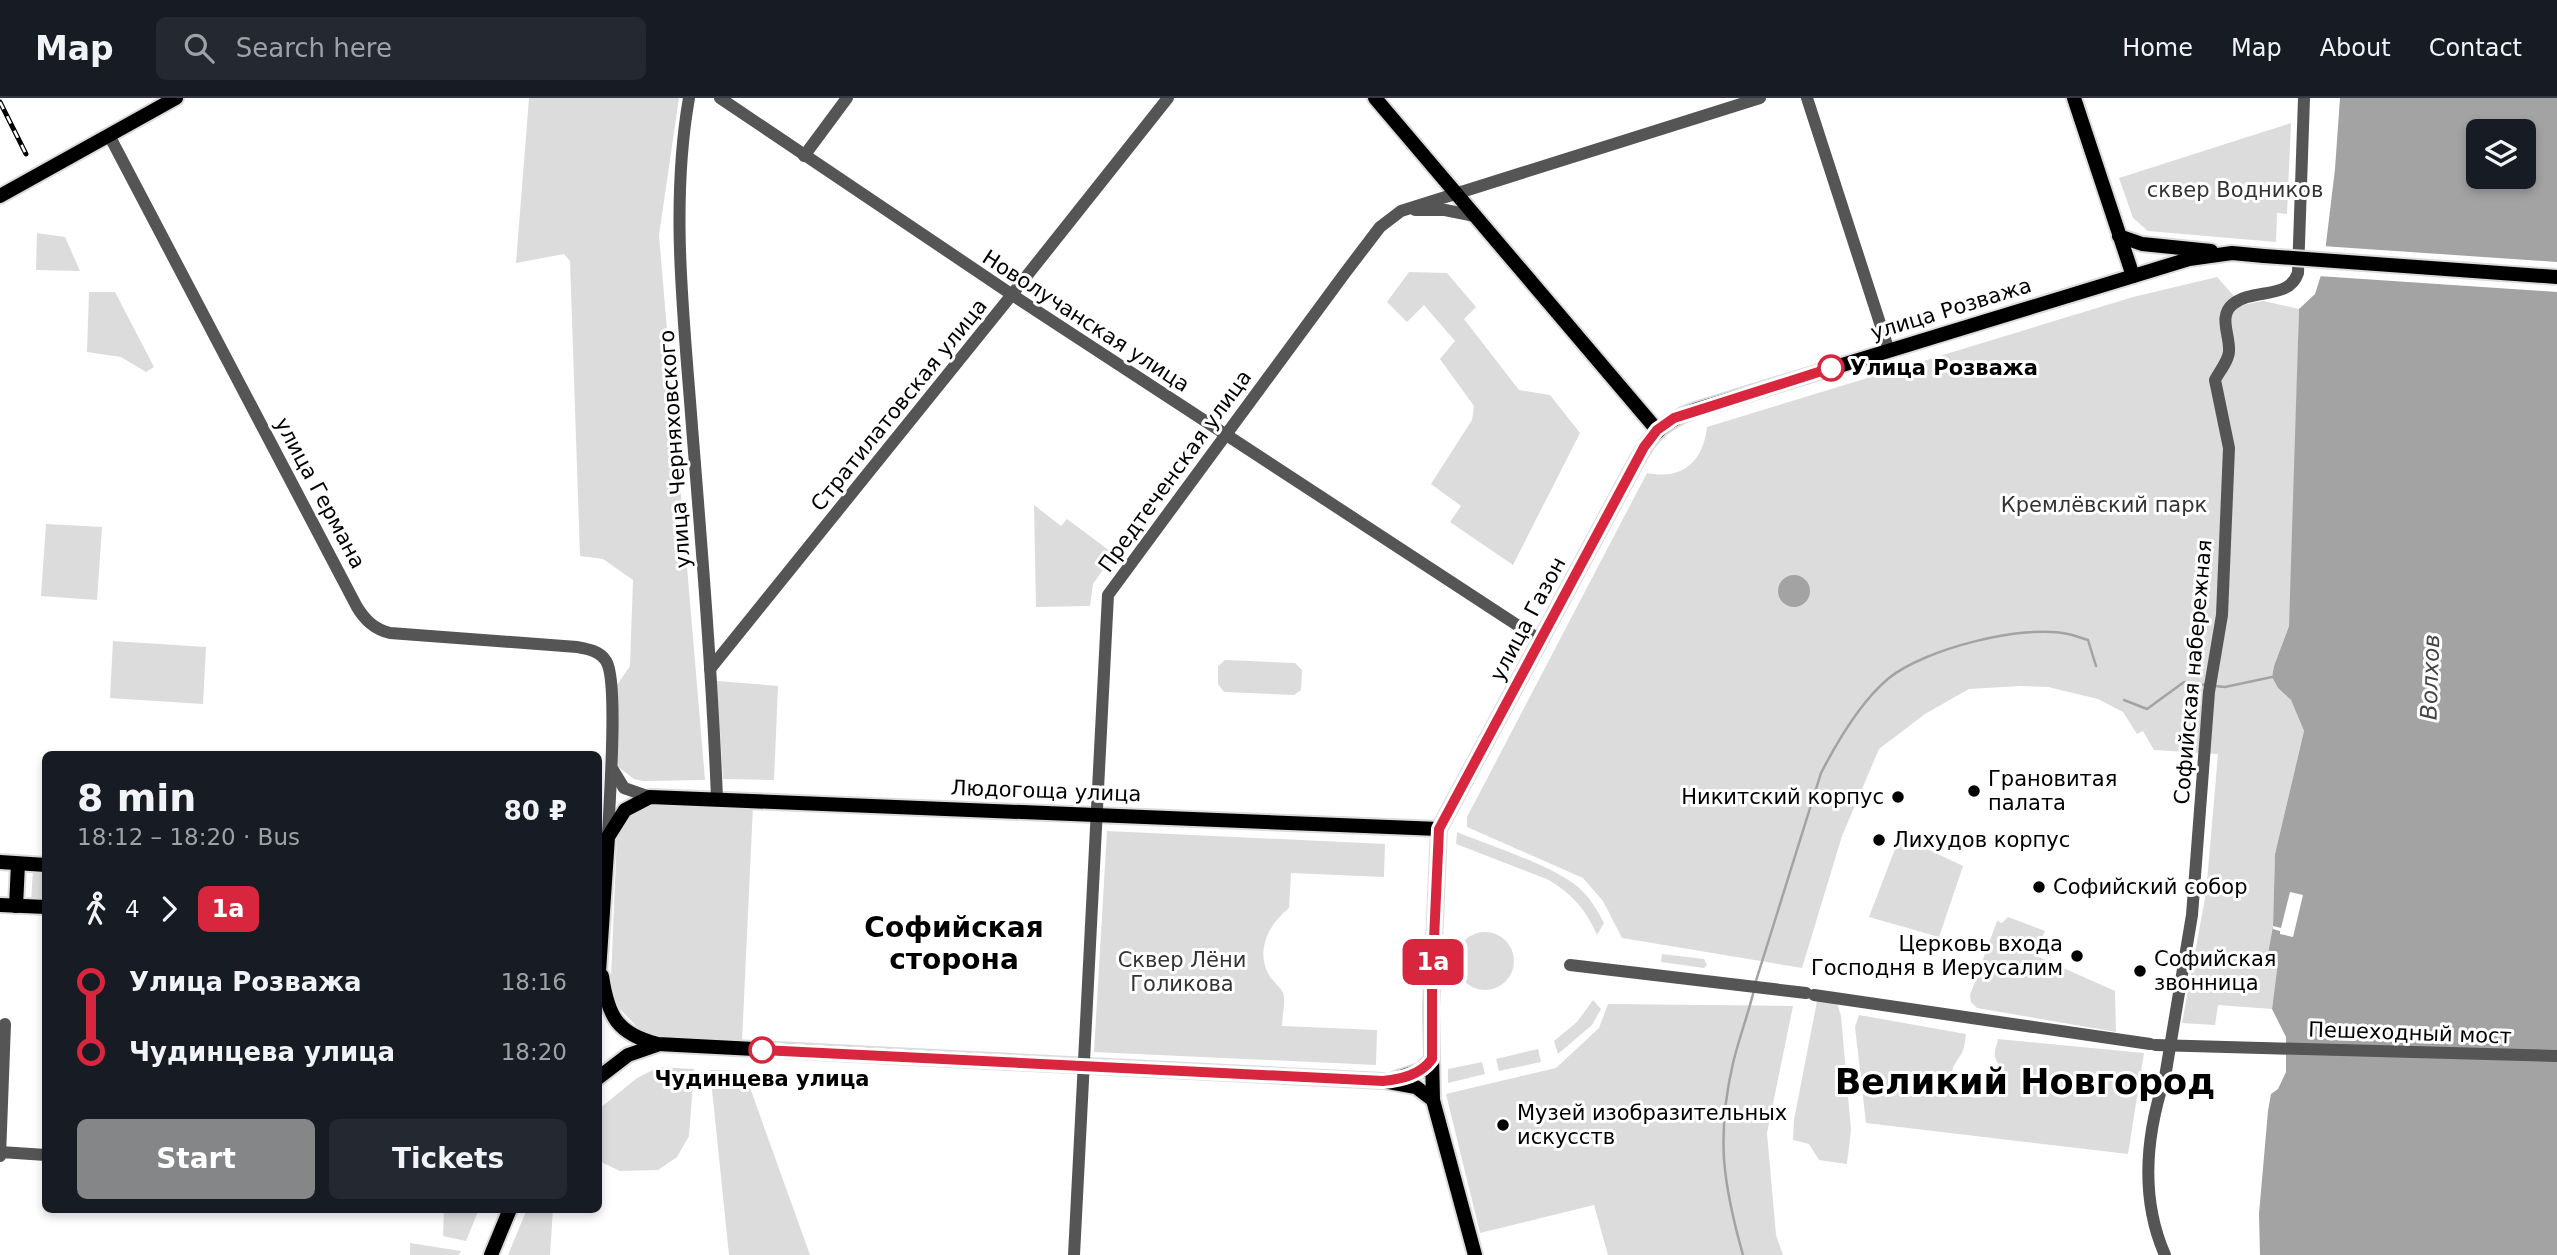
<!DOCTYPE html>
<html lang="en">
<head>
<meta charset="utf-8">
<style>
  :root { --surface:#171b24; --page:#242831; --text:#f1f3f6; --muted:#9ea1a6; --line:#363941; --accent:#858687 }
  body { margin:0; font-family:"DejaVu Sans",sans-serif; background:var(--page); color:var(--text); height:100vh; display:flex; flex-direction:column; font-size:26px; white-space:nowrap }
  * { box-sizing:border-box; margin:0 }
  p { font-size:23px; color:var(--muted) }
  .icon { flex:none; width:38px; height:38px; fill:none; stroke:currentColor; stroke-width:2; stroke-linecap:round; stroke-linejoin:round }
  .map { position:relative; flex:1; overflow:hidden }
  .panel { position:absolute; left:42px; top:653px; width:560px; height:462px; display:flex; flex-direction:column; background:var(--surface); border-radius:10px; box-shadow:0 4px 10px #0003 }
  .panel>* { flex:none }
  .badge { padding:0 14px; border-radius:10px; font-size:24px; line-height:46px }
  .tools { position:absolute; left:2466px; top:21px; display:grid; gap:14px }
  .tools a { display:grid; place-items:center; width:70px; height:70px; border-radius:10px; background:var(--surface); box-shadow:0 4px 10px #0003; font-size:35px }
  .map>.badge { position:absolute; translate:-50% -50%; box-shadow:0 0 0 4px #fff }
  .legs { display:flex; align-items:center; gap:10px; height:77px; padding:0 35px; font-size:23px }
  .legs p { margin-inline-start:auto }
  .headline { display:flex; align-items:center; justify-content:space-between; height:119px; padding:0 35px }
  h1 { font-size:38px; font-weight:700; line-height:52px }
  .button { display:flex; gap:14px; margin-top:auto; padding:14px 35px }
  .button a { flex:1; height:80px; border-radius:10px; background:var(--accent); color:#fff; font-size:28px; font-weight:700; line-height:80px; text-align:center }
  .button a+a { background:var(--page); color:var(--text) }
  ul { padding:0 35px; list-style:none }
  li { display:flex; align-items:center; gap:24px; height:70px; font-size:26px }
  li i { display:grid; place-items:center; width:10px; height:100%; margin:0 9px; background:currentColor }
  li i::after { content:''; width:18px; height:18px; margin:-9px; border:5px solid; border-radius:50%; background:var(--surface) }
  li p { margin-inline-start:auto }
  li:first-child i { background:linear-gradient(#0000 50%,currentColor 0) }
  li:last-child i { background:linear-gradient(currentColor 50%,#0000 0) }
  header { display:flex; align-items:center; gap:42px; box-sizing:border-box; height:98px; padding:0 35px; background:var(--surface); border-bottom:2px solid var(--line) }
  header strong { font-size:33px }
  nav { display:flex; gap:38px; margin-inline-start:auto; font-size:24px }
  .search { width:490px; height:63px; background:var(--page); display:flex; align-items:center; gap:18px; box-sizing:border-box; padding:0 24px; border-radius:10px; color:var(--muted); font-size:26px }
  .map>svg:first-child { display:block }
  .green { fill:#dcdcdc }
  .water { fill:#a3a3a3; fill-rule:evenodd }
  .pier { fill:#fff }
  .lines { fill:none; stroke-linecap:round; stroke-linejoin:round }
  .stream { stroke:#a3a3a3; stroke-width:2.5 }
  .major-casing { stroke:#dbdbdb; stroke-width:18 }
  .minor { stroke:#555; stroke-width:12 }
  .major { stroke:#000; stroke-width:14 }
  .rail-casing { stroke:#000; stroke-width:5 }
  .rail { stroke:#fff; stroke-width:2.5; stroke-dasharray:8; stroke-linecap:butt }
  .major-bridge-casing { stroke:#dbdbdb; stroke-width:18; stroke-linecap:butt }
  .major-bridge { stroke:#000; stroke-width:14 }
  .line-1-casing { stroke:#fff; stroke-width:16 }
  .line-1 { stroke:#d7263d; stroke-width:10 }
  .stop-1-dot { fill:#fff; stroke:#d7263d; stroke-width:3.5 }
  .poi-dot { fill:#000; stroke:#fff; stroke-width:2.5 }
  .labels { text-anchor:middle; stroke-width:6; stroke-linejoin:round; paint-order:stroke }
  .park-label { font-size:21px; fill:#333; stroke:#fff }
  .street-label { font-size:21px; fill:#000; stroke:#fff }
  .stop-label { font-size:21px; font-weight:bold; fill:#000; stroke:#fff; text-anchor:start }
  .poi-label { font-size:21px; fill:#000; stroke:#fff; text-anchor:start }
  .water-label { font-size:23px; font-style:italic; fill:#444; stroke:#fff }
  .district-label { font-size:28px; font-weight:bold; fill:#000; stroke:#fff }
  .town-label { font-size:35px; font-weight:bold; fill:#000; stroke:#fff }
</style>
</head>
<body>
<header>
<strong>Map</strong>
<div class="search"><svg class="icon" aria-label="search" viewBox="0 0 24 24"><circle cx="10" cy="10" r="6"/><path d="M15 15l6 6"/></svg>Search here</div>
<nav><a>Home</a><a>Map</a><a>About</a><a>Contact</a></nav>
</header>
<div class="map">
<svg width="2557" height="1157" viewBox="0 0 2557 1157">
  <rect width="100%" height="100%" fill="#fff"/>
  <g class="green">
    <polygon points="529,0 679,0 659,137 705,682 643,683 634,681 617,668 617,587 630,568 633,482 603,461 580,458 570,163 564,156 516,165"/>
    <polygon points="2291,25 2287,116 2277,115 2276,144 2148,133 2133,120 2119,80"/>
    <polygon points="37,135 65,139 80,173 36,172"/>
    <polygon points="1409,174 1447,175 1476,209 1464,221 1519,292 1550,297 1580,335 1513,467 1450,424 1461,408 1431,386 1472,322 1474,308 1440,261 1455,243 1424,207 1407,224 1387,204"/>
    <path d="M2217,179L2242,207L2263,203L2299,211L2292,481L2289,528L2274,568L2272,579L2278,590L2291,602L2304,633L2275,756L2273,828L2268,854L2278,864L2272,911L2218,907L2215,927L2182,925L2206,795L2218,656L2154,652L2143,633L2137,636L2123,614L2098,601L2048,589L2020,588L1969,591L1925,616L1879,651L1842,738L1802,870L1622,840L1603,803L1583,780L1467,729V719L1647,375C1683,382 1703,364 1707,329L2133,199Z"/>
    <polygon points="89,194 115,194 154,269 146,274 121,259 87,254"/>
    <polygon points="1034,407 1061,428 1067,421 1114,456 1093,486 1090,508 1036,509"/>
    <polygon points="46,426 102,429 97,502 41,498"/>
    <polygon points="113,543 206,549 203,606 110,600"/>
    <polygon points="1225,562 1295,565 1302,572 1301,592 1294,597 1224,594 1218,586 1218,568"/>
    <polygon points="717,583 778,588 774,682 723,681"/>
    <path d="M654,704L753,708L742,943L654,938L639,931L620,911L615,901L611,880L617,738C624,720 636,712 654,704Z"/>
    <path d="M1107,733L1385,746L1384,779L1291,775L1289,810C1269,826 1255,852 1269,877C1272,883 1281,889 1283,895C1286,903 1282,919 1282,928L1377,932L1376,967L1094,954Z"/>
    <path d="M1457,734C1491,748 1551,767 1578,789C1590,799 1597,812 1604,825L1597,837C1586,811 1571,795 1547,781L1456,746Z"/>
    <polygon points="1900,738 1963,768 1939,839 1869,819"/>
    <polygon points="33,770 45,771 45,806 31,805"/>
    <polygon points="2008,819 2045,833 2034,857 2115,893 2116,934 1977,910 1971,904 1970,897 1997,823 2002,825"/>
    <circle cx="1485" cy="863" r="29"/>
    <polygon points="1662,856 1704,861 1707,867 1704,870 1661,864"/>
    <polygon points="1593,902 1601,911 1592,927 1558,956 1554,943 1577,924"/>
    <polygon points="1817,903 1837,905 1841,918 1851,1032 1847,1066 1819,1062 1809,1046 1793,1042 1794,1022"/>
    <polygon points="1608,906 1793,908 1767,1035 1776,1137 1783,1157 1608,1157 1594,1107 1480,1135 1446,996 1556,970 1599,930"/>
    <path d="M1859,917L1966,936C1965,941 1965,947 1963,952C1960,961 1952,965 1952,977C1954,1003 1991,1008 2000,984C2004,973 1997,967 1995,958C1994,953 1997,946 1998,941L2144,955L2128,1056L1866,1025L1855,929Z"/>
    <polygon points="1538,951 1541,964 1499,973 1496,961"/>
    <polygon points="1482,964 1485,976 1448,985 1448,971"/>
    <polygon points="659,969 694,971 689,1038 677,1059 658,1072 620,1073 599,1063 599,1011 637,980"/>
    <polygon points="710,972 744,973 810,1157 729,1157"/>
    <polygon points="444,1111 479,1111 466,1143 443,1138"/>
    <polygon points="527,1111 553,1111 550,1157 508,1157"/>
    <polygon points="410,1145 461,1153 459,1157 410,1157"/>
  </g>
  <g class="water">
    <path d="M2340,0H2557V1157H2260L2259,1116L2268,1013L2271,996L2278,991L2286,974V939L2272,911L2278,864L2268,855L2273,828L2275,756L2304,633L2291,602L2278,590L2272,579L2274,568L2289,528L2299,211L2315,196L2323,171L2335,71ZM2478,33H2524V79H2478Z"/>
    <circle cx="1794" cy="493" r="16"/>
  </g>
  <g class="pier">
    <polygon points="2322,148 2557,164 2557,194 2318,178"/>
    <polygon points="2290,794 2303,797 2293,839 2280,836 2280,833 2273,831 2273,828 2281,830"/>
  </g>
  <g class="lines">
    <g class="stream">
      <polyline points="2215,588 2225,589 2272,579"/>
      <polyline points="2124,602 2147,611 2184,584 2205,587"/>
      <path d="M1755,886L1821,675C1837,644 1861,603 1889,580C1925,551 2022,526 2068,536C2074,537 2081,540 2088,542L2096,568"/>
      <path d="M1743,1157C1723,1086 1716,1039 1733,965C1739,940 1748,917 1754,892"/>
    </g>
    <defs>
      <g id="major">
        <polyline points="1375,0 1657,332"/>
        <polyline points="2074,0 2133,178"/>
        <polyline points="0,98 176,0"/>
        <polyline points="2119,138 2142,146 2211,153"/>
        <polyline points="0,764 46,767"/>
        <polyline points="0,807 46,809"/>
        <polyline points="16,808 18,766"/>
        <path d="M602,878C608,918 617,936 658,946L1383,983L1416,989L1433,1002"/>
        <polyline points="598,888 608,739 625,712 650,699 1439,731"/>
        <polyline points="598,980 628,957 657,947"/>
        <polyline points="1395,981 1422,972 1432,961"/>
        <polyline points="491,1157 510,1111"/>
        <path d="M1475,1157L1433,1002L1431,911L1439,731L1637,362C1652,334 1666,323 1695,312L2189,161L2232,155L2264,158"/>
      </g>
    </defs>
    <use href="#major" class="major-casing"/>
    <g class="minor">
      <path d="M689,0C670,108 684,220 692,329C702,453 712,576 717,700"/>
      <polyline points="720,0 1020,202 1540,542"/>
      <polyline points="1807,0 1889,253"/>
      <path d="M110,39L357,509C365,522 374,531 390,535L577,549C588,551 600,553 606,563C619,582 609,708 608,738"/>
      <polyline points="804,58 847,0"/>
      <polyline points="1415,112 1445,112 1475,118"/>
      <polyline points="710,571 1006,204 1168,0"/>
      <polyline points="613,672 624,690 650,699"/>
      <polyline points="1570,867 1806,895"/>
      <polyline points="1814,897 2150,946"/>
      <polyline points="2155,947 2557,958"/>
      <polyline points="0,1054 46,1057"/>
      <polyline points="0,1058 5,926"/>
      <polyline points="1074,1157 1108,497 1345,175 1380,129 1401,113 1760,0"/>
      <path d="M2165,1157C2140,1100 2146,1037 2165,979L2192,817L2209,594L2222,517L2229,350L2215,282C2219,274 2229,262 2229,253C2230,237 2218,218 2233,206C2253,190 2289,202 2298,175L2304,0"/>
    </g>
    <use href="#major" class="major"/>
    <defs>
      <polyline id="rail" points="0,4 26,56"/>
    </defs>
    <use href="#rail" class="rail-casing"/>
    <use href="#rail" class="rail"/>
    <defs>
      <polyline id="major-bridge" points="2264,158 2557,179"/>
    </defs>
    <use href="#major-bridge" class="major-bridge-casing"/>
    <use href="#major-bridge" class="major-bridge"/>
  </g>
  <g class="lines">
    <defs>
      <path id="line-1" d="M762,952L1383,983C1402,981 1420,977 1432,961V886L1439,731L1644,349L1657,332L1674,320L1831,270"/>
    </defs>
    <use href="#line-1" class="line-1-casing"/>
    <use href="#line-1" class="line-1"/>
  </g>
  <g class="stop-1-dot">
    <circle cx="1831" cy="270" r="12"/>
    <circle cx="762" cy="952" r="12"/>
  </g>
  <g class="poi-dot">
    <circle cx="1974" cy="693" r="7"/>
    <circle cx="1898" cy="699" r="7"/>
    <circle cx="1879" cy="742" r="7"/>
    <circle cx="2039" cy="789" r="7"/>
    <circle cx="2077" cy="858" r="7"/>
    <circle cx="2140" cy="873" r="7"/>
    <circle cx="1503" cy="1027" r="7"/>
  </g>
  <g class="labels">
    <g class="park-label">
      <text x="2235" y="99">сквер Водников</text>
      <text x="2104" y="414">Кремлёвский парк</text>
      <text x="1182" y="869">Сквер Лёни<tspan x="1182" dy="24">Голикова</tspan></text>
    </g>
    <g class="street-label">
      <text transform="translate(1951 211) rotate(-17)" y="7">улица Розважа</text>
      <text transform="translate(1086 223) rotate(33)" y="7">Новолучанская улица</text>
      <text transform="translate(899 307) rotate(-51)" y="7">Стратилатовская улица</text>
      <text transform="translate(675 351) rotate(-94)" y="7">улица Черняховского</text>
      <text transform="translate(1175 373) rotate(-54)" y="7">Предтеченская улица</text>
      <text transform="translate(320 395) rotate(62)" y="7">улица Германа</text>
      <text transform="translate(1528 521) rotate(-62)" y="7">улица Газон</text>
      <text transform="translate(2193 574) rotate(-85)" y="7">Софийская набережная</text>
      <text transform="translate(1046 693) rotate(2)" y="7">Людогоща улица</text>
      <text transform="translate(2410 935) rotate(2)" y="7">Пешеходный мост</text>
    </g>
    <g class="stop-label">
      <text x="1850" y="277">Улица Розважа</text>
      <text x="762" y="988" text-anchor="middle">Чудинцева улица</text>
    </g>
    <g class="poi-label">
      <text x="1988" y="688">Грановитая<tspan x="1988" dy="24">палата</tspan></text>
      <text x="1884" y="706" text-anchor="end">Никитский корпус</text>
      <text x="1893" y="749">Лихудов корпус</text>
      <text x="2053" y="796">Софийский собор</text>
      <text x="2063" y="853" text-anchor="end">Церковь входа<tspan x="2063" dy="24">Господня в Иерусалим</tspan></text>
      <text x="2154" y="868">Софийская<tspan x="2154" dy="24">звонница</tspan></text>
      <text x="1517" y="1022">Музей изобразительных<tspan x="1517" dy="24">искусств</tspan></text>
    </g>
    <g class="water-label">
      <text transform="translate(2430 579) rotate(-88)" y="8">Волхов</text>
    </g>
    <g class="district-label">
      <text x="954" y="839">Софийская<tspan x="954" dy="32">сторона</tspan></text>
    </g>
    <g class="town-label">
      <text x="2025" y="996">Великий Новгород</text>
    </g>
  </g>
</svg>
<div class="tools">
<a><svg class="icon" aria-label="layers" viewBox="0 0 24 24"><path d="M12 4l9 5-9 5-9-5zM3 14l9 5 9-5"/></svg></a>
</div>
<b class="badge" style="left:1433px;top:864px;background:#d7263d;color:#fff">1a</b>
<section class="panel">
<div class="headline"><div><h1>8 min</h1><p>18:12 – 18:20 · Bus</p></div><b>80 ₽</b></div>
<div class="legs"><svg class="icon" aria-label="walk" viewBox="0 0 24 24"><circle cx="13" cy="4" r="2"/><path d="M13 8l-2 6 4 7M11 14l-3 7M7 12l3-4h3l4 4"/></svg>4<svg class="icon" aria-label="forward" viewBox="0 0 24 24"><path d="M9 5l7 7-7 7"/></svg><b class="badge" style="background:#d7263d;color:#fff">1a</b></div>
<ul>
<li><i style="color:#d7263d"></i><b>Улица Розважа</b><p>18:16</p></li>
<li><i style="color:#d7263d"></i><b>Чудинцева улица</b><p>18:20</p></li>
</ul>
<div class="button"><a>Start</a><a>Tickets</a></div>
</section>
</div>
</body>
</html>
